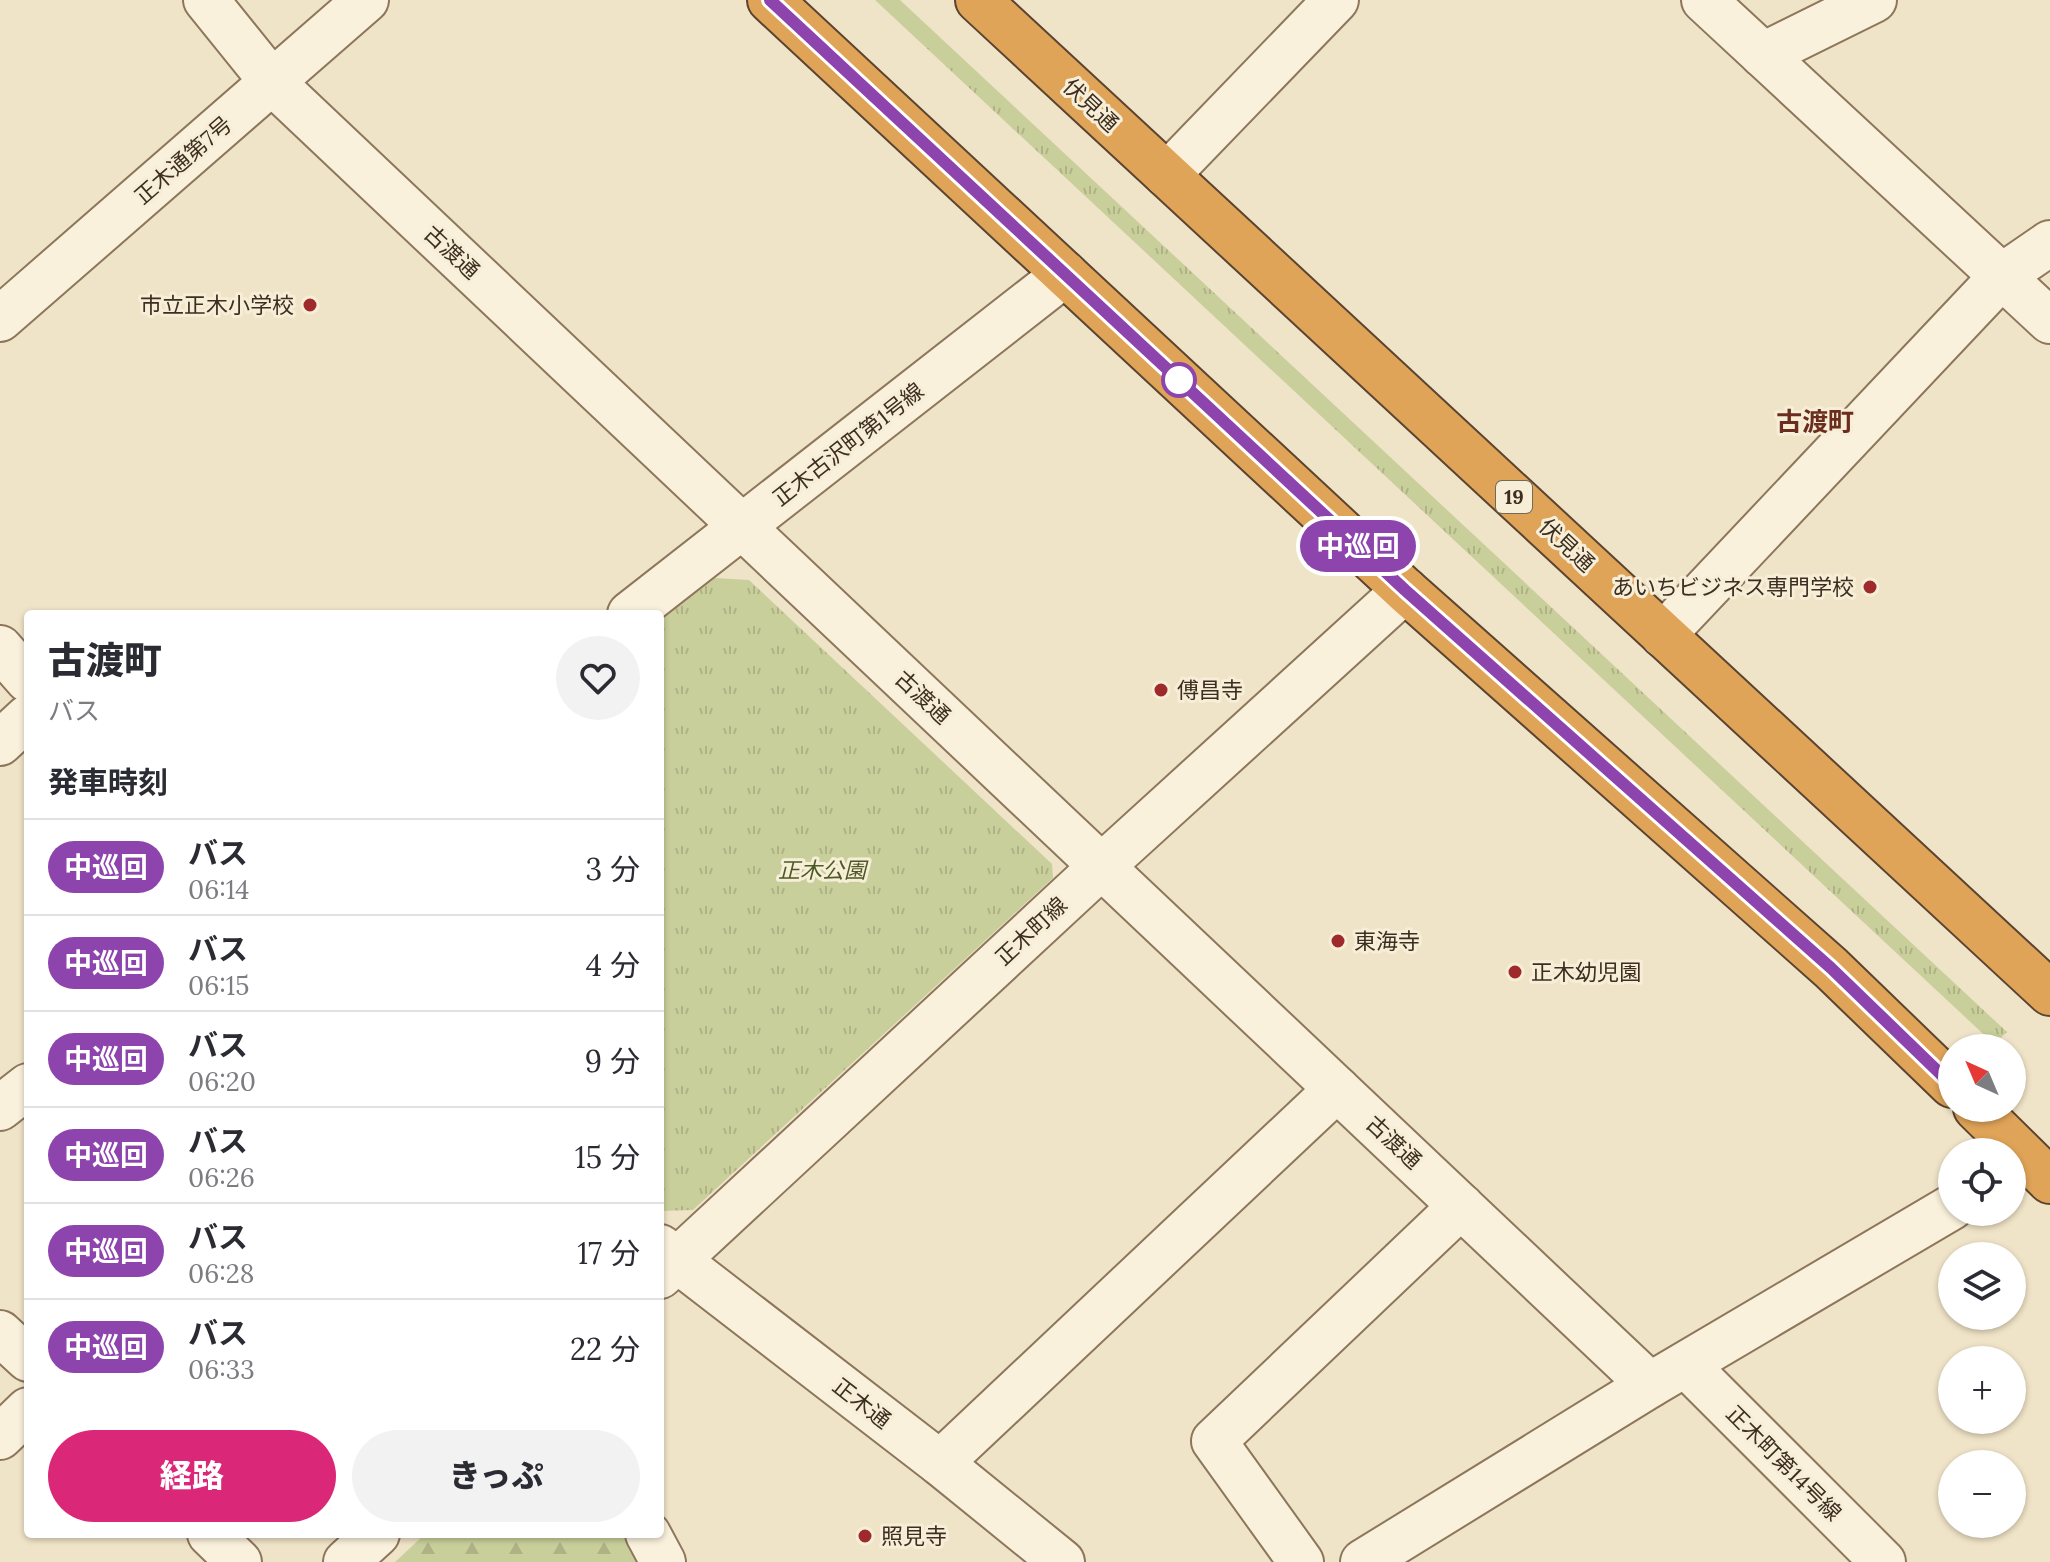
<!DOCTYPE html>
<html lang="ja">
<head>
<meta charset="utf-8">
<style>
  :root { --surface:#fff; --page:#f2f2f3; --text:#2b2b33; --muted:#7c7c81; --line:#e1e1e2; --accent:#db2777 }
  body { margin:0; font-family:Lora,"Noto Sans JP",serif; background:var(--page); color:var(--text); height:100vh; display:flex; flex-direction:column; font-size:30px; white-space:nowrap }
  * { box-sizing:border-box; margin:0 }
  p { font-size:26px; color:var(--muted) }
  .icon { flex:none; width:44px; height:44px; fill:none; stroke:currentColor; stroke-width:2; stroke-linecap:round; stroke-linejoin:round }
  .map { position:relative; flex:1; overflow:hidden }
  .details { position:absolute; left:24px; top:610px; width:640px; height:928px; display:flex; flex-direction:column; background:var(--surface); border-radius:8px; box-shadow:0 2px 6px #0004 }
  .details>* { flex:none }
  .badge { padding:0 16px; border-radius:26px; font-size:28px; line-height:52px }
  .needle { width:52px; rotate:316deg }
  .buttons { position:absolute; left:1938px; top:1034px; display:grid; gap:16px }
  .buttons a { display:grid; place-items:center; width:88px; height:88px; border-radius:50%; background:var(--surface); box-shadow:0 2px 6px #0004; font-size:40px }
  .map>.badge { position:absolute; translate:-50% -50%; box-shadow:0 0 0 4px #fff }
  h2 { padding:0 24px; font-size:30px; line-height:72px }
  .round { display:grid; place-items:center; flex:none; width:84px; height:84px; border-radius:42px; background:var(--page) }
  .summary { display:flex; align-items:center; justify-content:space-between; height:136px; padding:0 24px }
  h1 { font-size:38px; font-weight:800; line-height:60px }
  .action { display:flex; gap:16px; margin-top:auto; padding:16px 24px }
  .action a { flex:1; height:92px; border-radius:48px; background:var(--accent); color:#fff; font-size:32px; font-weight:800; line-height:92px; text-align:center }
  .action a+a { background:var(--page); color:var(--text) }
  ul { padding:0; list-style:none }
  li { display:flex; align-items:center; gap:24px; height:96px; padding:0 24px; border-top:2px solid var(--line) }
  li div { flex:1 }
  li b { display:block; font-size:30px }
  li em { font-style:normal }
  li .badge { min-width:88px; font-weight:700; text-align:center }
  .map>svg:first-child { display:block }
  .grass { fill:url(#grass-tufts) }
  .forest { fill:url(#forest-firs) }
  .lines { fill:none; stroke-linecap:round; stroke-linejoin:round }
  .minor-casing { stroke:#8d765c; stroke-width:48 }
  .highway-casing { stroke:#5b4430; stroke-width:48 }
  .minor { stroke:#faf1dc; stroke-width:44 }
  .highway { stroke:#e0a458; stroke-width:44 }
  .line-casing { stroke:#fff; stroke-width:18 }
  .line { stroke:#8e44ad; stroke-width:12 }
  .poi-dot { fill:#9e2a2b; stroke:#f7eed8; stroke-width:3 }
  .stop-dot { fill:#fff; stroke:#8e44ad; stroke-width:4 }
  .labels { text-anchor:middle; stroke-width:6; stroke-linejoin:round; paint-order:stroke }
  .shield { fill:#f7eed8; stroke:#756857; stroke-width:2 }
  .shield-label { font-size:20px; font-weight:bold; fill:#3d2e20 }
  .street-label { font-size:22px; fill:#3d2e20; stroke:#f7eed8 }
  .poi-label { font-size:22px; fill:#3d2e20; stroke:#f7eed8; text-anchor:start }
  .park-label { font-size:22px; font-style:italic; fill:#4d5a26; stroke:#f7eed8 }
  .quarter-label { font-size:26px; font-weight:bold; fill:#6b2e1e; stroke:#f7eed8 }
</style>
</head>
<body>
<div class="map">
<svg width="2050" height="1562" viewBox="0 0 2050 1562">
  <defs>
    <pattern id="grass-tufts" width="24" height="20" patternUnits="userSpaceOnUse" patternTransform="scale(2)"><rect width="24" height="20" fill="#c9cf9b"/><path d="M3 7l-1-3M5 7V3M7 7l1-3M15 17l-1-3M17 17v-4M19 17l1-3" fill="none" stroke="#aeb285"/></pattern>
    <pattern id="forest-firs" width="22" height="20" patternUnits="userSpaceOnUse" patternTransform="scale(2)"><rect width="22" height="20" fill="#c9cf9b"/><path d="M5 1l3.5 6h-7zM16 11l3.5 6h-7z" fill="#aeb285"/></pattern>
  </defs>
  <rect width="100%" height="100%" fill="#f0e4c8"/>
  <g class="grass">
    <polygon points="875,0 900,0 2007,1032 1994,1044"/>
    <polygon points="715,578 749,580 1052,864 1053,878 693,1210 660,1211 660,621"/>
  </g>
  <polygon class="forest" points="425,1534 626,1534 642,1562 395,1562"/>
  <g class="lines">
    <defs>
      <g id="minor">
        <polyline points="206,0 273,83 1650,1385"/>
        <polyline points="1704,0 2050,321"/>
        <polyline points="1763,55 1874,0"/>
        <polyline points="1167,175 1336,0"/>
        <polyline points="0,319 366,0"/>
        <polyline points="630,614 1065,274"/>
        <polyline points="1663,635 2002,276 2050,243"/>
        <polyline points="0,648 28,680"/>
        <polyline points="0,743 28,717"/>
        <polyline points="0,1108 28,1086"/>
        <polyline points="660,1247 940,1463 1062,1562"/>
        <polyline points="660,1276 1102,866 1405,590"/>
        <polyline points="0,1333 28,1359"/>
        <polyline points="1686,1365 1883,1562"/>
        <polyline points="0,1437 28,1410"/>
        <polyline points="940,1463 1337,1089"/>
        <polyline points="210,1534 239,1562"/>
        <polyline points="648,1534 663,1562"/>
        <polyline points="346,1562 377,1534"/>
        <polyline points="1301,1562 1214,1441 1461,1206"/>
        <polyline points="1363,1562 1650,1385 1952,1207"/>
      </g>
      <g id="highway">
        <polyline points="770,0 1405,590 1831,968 1952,1085"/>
        <polyline points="978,0 2050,993"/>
        <polyline points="1976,1108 2050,1181"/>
      </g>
    </defs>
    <use href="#minor" class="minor-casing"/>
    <use href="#highway" class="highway-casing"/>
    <use href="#minor" class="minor"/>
    <use href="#highway" class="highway"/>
  </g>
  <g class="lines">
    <defs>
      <polyline id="line" points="770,0 1405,590 1831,968 1952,1085"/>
    </defs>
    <use href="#line" class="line-casing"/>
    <use href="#line" class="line"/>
  </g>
  <g class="poi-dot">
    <circle cx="310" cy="305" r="8"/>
    <circle cx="1870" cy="587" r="8"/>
    <circle cx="1161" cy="690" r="8"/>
    <circle cx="1338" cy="941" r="8"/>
    <circle cx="1515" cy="972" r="8"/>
    <circle cx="865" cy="1536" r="8"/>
  </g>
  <circle class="stop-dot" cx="1179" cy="380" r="16"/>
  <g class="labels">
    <rect class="shield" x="1496" y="481" width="36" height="32" rx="6"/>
    <g class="shield-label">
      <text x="1514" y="504">19</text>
    </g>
    <g class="street-label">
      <text transform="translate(1091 105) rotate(43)" y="8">伏見通</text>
      <text transform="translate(183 160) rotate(-41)" y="8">正木通第7号</text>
      <text transform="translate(452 252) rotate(43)" y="8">古渡通</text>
      <text transform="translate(848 444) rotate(-38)" y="8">正木古沢町第1号線</text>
      <text transform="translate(1567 545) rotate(43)" y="8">伏見通</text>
      <text transform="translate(923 697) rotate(43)" y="8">古渡通</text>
      <text transform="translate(1031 931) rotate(-43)" y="8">正木町線</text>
      <text transform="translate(1394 1142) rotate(43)" y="8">古渡通</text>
      <text transform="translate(862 1403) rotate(38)" y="8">正木通</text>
      <text transform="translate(1784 1463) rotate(45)" y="8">正木町第14号線</text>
    </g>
    <g class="poi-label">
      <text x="294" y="313" text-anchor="end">市立正木小学校</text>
      <text x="1854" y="595" text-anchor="end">あいちビジネス専門学校</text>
      <text x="1177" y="698">傅昌寺</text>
      <text x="1354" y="949">東海寺</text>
      <text x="1531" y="980">正木幼児園</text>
      <text x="881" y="1544">照見寺</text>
    </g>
    <g class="park-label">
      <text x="822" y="878">正木公園</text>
    </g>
    <g class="quarter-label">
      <text x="1815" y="431">古渡町</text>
    </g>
  </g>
</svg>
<div class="buttons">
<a><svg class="needle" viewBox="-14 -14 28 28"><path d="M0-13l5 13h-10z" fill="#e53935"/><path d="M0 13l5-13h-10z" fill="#7c7c81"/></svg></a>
<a><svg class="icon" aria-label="locate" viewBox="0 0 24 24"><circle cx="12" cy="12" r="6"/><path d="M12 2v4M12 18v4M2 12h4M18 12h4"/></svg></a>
<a><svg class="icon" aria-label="layers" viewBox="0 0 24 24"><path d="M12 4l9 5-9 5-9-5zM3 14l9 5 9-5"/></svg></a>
<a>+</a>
<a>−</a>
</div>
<b class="badge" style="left:1358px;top:546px;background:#8e44ad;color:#fff">中巡回</b>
<section class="details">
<div class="summary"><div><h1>古渡町</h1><p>バス</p></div><a class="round"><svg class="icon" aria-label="heart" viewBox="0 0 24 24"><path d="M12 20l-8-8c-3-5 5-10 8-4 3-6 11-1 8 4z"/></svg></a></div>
<h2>発車時刻</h2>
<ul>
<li><span class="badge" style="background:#8e44ad;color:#fff">中巡回</span><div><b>バス</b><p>06:14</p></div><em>3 分</em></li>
<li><span class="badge" style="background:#8e44ad;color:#fff">中巡回</span><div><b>バス</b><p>06:15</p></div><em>4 分</em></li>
<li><span class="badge" style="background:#8e44ad;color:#fff">中巡回</span><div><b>バス</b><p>06:20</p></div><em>9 分</em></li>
<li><span class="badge" style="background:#8e44ad;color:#fff">中巡回</span><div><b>バス</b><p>06:26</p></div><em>15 分</em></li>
<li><span class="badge" style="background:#8e44ad;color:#fff">中巡回</span><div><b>バス</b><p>06:28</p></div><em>17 分</em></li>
<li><span class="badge" style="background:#8e44ad;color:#fff">中巡回</span><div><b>バス</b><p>06:33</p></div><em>22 分</em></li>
</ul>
<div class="action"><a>経路</a><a>きっぷ</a></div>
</section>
</div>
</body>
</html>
